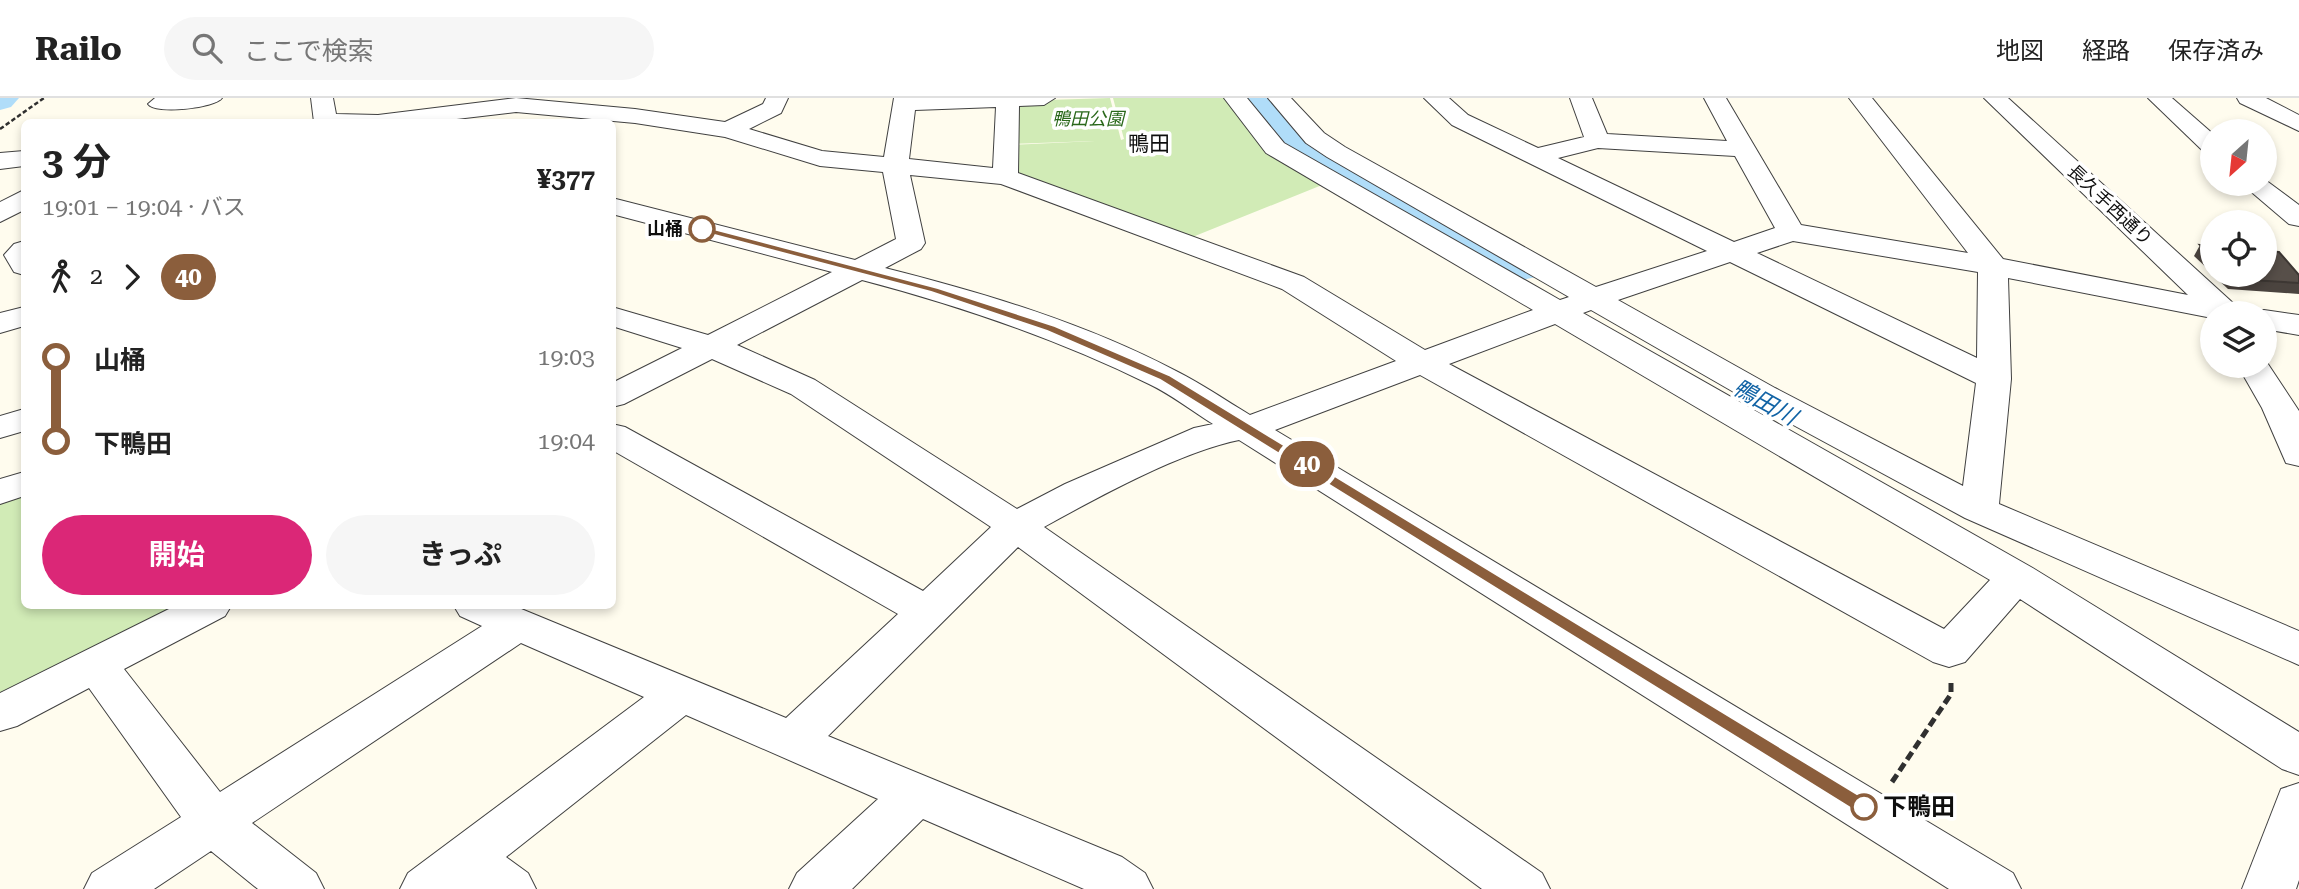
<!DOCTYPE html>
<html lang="ja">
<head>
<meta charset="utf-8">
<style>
  :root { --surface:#fff; --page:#f6f6f6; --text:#222; --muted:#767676; --line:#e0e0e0; --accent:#db2777 }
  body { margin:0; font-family:"Roboto Serif","Noto Sans JP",serif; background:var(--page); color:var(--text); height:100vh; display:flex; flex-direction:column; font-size:26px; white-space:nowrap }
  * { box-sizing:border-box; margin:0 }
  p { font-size:23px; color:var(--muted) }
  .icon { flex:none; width:38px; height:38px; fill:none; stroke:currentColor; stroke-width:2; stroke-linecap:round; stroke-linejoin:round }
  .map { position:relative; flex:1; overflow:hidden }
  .panel { position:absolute; left:21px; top:21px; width:595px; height:490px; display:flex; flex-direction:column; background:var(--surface); border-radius:10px; box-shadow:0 4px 10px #0003 }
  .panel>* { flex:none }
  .badge { padding:0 14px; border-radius:23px; font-size:24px; line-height:46px }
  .needle { width:46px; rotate:207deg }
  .tools { position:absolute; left:2200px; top:21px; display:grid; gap:14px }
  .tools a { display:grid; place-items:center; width:77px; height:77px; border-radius:50%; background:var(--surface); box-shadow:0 4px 10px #0003; font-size:35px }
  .map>.badge { position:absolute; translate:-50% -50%; box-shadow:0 0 0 4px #fff }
  .legs { display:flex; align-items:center; gap:10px; height:77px; padding:0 21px; font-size:23px }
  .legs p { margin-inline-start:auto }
  .head { display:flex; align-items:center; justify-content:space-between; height:119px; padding:0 21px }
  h1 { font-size:38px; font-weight:700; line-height:52px }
  .cta { display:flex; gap:14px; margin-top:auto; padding:14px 21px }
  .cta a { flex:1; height:80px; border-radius:42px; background:var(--accent); color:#fff; font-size:28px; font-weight:700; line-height:80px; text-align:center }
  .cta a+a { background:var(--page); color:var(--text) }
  ul { padding:0 21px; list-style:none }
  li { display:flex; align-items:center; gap:24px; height:84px; font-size:26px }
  li i { display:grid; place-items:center; width:10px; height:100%; margin:0 9px; background:currentColor }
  li i::after { content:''; width:18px; height:18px; margin:-9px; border:5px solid; border-radius:50%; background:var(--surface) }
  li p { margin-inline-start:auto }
  li:first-child i { background:linear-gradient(#0000 50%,currentColor 0) }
  li:last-child i { background:linear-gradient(currentColor 50%,#0000 0) }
  header { display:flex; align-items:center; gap:42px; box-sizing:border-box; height:98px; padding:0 35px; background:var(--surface); border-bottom:2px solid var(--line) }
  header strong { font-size:33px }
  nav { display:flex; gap:38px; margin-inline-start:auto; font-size:24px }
  .search { width:490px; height:63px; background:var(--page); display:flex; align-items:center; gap:18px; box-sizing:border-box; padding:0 24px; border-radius:38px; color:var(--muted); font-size:26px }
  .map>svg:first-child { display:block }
  .green { fill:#d1ebb6 }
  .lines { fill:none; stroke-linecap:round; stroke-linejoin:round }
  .river { fill:#b0ddf9; fill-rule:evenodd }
  .minor-casing { stroke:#414141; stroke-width:2 }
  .path-far1 { stroke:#303030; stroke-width:2.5; stroke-dasharray:4.5 2.5; stroke-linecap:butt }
  .path { stroke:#303030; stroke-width:5; stroke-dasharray:9 4.5; stroke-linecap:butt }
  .minor { fill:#fff; fill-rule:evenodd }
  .wall { fill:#4b443f }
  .building { fill:#574f49; stroke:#3d3733; stroke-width:2 }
  .line-1 { fill:#8b5e3c; stroke:#fff; stroke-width:2 }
  .stop-1-dot { fill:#fff; stroke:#8b5e3c; stroke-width:3.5 }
  .labels { text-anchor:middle; stroke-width:7; stroke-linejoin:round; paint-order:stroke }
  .far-park-label { font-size:18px; font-style:italic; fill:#2a681b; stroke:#fff }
  .far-street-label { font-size:18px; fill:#0e0e0e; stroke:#fff }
  .far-stop-label { font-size:18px; font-weight:bold; fill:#0e0e0e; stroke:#fff; text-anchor:end }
  .far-quarter-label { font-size:21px; fill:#0e0e0e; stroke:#fff }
  .water-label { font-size:23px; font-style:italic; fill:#1163a5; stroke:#fff }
  .near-stop-label { font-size:24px; font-weight:bold; fill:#0e0e0e; stroke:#fff; text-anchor:start }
</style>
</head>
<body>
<header>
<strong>Railo</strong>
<div class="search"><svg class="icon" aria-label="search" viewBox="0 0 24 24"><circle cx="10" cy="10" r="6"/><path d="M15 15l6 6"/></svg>ここで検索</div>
<nav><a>地図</a><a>経路</a><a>保存済み</a></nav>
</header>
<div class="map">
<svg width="2299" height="791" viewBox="0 0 2299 791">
  <rect width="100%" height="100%" fill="#fffcee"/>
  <g class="green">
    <polygon points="1110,0 1121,42 1124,41 1113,0 1225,0 1322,87 1190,140 1008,77 1010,47 1095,43 1010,46 1013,3"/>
    <polygon points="24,396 24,508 185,508 0,601 0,405"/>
  </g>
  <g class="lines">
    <g class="river">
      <polygon points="0,0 19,0 11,9 0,12"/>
      <polygon points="1239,0 1273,0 1312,39 1536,161 1542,170 1536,179 1521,182 1506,179 1288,53"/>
    </g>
    <defs>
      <g id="minor">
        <path d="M155,0H222C215,10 155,17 148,6Z"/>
        <path d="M311,0H333L336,16L378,17L516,0L635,11L725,24L763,6L766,0H788L781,15L749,31L822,53L884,59L894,0H1055L1044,7L1019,8L1018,75L1304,179L1425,252L1533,212L1266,55L1224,0H1247L1284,45L1560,202L1569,199L1327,59L1306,45L1268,0H1291L1324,35L1345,49L1596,189L1707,153L1452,27L1424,0H1449L1468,17L1538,50L1584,39L1570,0H1592L1607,36L1727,43L1704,0H1726L1801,127L1968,155L1849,0H1872L2003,161L2188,197L1984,0H2008L2233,205L2245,208L2250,215H2212V220L2008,180L2011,281L1999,406L2299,533V567L1965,420L1751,304L1591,212L1583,215L2031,469L2299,634V677L2282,671L2020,501L1965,564L1949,569L1933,564L1420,277L1275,332L2013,775L2021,791H1949L1239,342C1180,354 1098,399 1044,429L1542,775L1550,791H1482L1018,449L828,638L1122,759L1145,775L1153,791H1084L923,721L852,791H789L797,775L878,701L686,617L506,759L528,775L536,791H400L408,775L644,599L521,545L252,725L316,775L324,791H258L211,753L154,791H84L92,775L181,719L89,590L17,628L0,633V595L175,508H231L225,518L124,571L220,694L482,528L460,518L454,508H514L786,620L898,516L612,352V326L625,329L923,493L991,429L791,296L712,261L624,306L612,309V285L682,250L612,228V209L708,237L832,174L612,116V100L855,162L896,141L883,74L820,68L725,39L635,25L516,14L431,24H314ZM996,9L993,70L909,61L915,12ZM1598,50L1735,58L1775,130L1734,144L1558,60ZM910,77L1001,86L1282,191L1396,263L1250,317C1225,302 1202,286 1176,273C1085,225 984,195 885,170L921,151L925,145ZM1793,143L1978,174L1977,260L1757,155ZM1730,164L1976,285L1963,388L1775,290L1618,202ZM862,182C961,208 1057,241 1149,286C1172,297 1192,313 1213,326L1194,330L1065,386L1017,411L815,282L737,247ZM1555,226L1990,482L1944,531L1449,266Z"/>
        <polygon points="2148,0 2172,0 2212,35 2212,55 2203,53"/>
        <polygon points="2237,0 2266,0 2299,17 2299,33 2240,5"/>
        <polygon points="24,53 24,68 0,71 0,55"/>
        <polygon points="2264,81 2299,107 2299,128 2289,126 2242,86 2264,86"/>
        <polygon points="24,92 24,112 0,124 0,104"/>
        <polygon points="24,143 24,177 14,174 4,157 14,146"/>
        <polygon points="24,209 24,228 0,235 0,215"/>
        <polygon points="2264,212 2299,217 2299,237 2264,231 2264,215 2252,215"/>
        <polygon points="2264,260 2299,313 2299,368 2286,365 2262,310 2238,268 2264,268"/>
        <polygon points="24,311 24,333 0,340 0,318"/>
        <polygon points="24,374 24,398 0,406 0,381"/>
        <polygon points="2299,685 2299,782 2296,791 2242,791 2281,691"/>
      </g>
    </defs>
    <use href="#minor" class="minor-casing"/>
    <polyline class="path-far1" points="0,31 44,0"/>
    <polyline class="path" points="1892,684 1951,596 1951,582"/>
    <use href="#minor" class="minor"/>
  </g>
  <g class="wall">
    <polygon points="2200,147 2212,148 2212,175 2194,158"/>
    <polygon points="2213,177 2299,177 2299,196 2228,191"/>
  </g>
  <g class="building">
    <polygon points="2200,147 2212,148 2212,159"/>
    <polygon points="2264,153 2279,154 2299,177 2299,185 2234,181 2230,177 2264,177"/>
  </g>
  <polygon class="line-1" points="702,128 938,190 1055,228 1169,277 1870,704 1873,709 1870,714 1857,714 1160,282 1047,233 931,194 699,133"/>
  <g class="stop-1-dot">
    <circle cx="702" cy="131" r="12"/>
    <circle cx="1864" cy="709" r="12"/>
  </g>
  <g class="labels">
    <g class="far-park-label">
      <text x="1088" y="27">鴨田公園</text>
    </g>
    <g class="far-street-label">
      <text transform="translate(2110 107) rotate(43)" y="6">長久手西通り</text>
    </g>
    <g class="far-stop-label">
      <text x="683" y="137">山桶</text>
    </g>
    <g class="far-quarter-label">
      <text x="1149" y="53">鴨田</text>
    </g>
    <g class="water-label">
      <text transform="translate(1765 304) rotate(29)" y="8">鴨田川</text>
    </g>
    <g class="near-stop-label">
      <text x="1883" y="717">下鴨田</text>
    </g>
  </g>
</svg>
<div class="tools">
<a><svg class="needle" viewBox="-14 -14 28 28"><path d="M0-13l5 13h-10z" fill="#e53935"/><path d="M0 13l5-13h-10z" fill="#767676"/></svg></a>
<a><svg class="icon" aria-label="locate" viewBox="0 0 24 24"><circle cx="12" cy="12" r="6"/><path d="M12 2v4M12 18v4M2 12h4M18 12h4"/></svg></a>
<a><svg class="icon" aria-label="layers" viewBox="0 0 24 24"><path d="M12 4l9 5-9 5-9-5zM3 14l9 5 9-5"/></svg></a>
</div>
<b class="badge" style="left:1307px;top:366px;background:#8b5e3c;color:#fff">40</b>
<section class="panel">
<div class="head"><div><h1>3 分</h1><p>19:01 – 19:04 · バス</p></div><b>¥377</b></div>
<div class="legs"><svg class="icon" aria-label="walk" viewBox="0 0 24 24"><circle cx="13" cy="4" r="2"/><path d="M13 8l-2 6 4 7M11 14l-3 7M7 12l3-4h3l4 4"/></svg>2<svg class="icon" aria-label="forward" viewBox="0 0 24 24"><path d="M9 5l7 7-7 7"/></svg><b class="badge" style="background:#8b5e3c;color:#fff">40</b></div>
<ul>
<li><i style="color:#8b5e3c"></i><b>山桶</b><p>19:03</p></li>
<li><i style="color:#8b5e3c"></i><b>下鴨田</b><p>19:04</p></li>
</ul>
<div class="cta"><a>開始</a><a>きっぷ</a></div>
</section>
</div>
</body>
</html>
